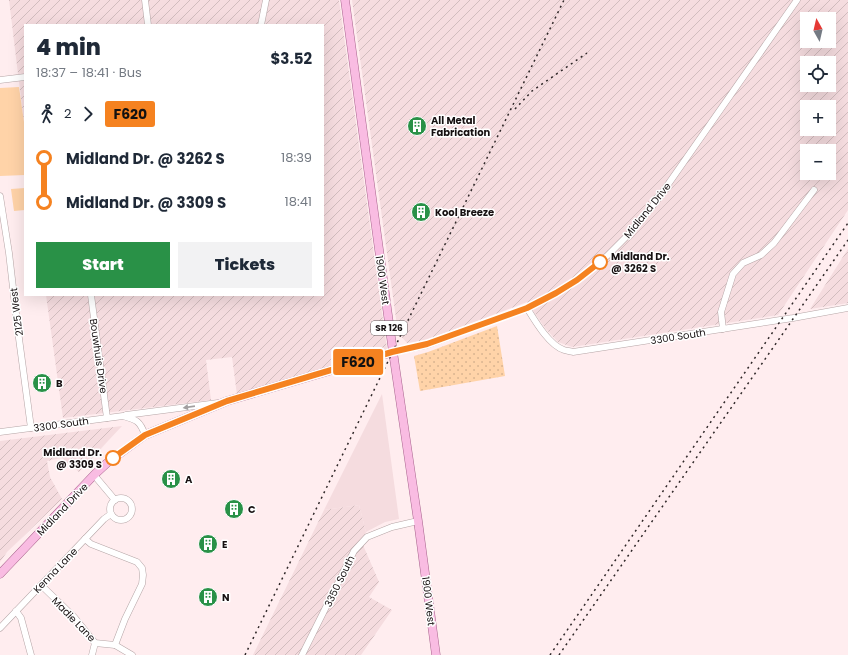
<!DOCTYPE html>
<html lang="en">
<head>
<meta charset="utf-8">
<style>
  :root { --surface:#fff; --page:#f2f2f3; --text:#1f2937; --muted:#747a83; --accent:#299147 }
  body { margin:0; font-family:Poppins,sans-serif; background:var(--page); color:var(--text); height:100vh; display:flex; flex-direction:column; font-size:15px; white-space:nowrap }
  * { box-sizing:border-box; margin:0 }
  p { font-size:13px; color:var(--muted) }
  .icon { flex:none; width:22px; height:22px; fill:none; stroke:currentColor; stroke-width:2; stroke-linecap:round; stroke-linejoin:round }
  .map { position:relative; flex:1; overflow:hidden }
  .side { position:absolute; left:24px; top:24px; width:300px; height:272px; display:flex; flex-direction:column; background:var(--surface); border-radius:0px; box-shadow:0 4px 16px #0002 }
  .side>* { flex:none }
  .badge { padding:0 8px; border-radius:3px; font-size:14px; line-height:26px }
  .needle { width:26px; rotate:352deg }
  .tools { position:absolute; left:800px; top:12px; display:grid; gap:8px }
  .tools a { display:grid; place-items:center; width:36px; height:36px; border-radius:0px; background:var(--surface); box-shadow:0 4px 16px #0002; font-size:20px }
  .map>.badge { position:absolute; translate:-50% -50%; box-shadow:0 0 0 2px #fff }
  .legs { display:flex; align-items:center; gap:6px; height:44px; padding:0 12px; font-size:13px }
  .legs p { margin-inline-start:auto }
  .summary { display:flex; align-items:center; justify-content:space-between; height:68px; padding:0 12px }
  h1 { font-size:22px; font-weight:800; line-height:30px }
  .primary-button { display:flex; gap:8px; margin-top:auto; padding:8px 12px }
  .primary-button a { flex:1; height:46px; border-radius:0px; background:var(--accent); color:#fff; font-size:16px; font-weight:800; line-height:46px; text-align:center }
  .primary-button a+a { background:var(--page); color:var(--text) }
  ul { padding:0 12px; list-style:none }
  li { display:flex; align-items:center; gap:14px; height:44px; font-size:15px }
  li i { display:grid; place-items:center; width:6px; height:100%; margin:0 5px; background:currentColor }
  li i::after { content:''; width:10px; height:10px; margin:-5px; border:3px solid; border-radius:50%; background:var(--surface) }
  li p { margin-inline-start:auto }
  li:first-child i { background:linear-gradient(#0000 50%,currentColor 0) }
  li:last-child i { background:linear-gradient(currentColor 50%,#0000 0) }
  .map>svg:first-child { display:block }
  .built { fill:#f5dcdf }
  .industrial { fill:url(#industrial-furrows); fill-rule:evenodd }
  .grass { fill:url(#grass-dots) }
  .green { fill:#ffd3a8 }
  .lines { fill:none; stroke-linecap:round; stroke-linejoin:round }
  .minor-casing { stroke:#b5a5a6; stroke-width:7 }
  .major-casing { stroke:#a7638c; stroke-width:9 }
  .minor { stroke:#fff; stroke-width:6 }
  .major { stroke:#f9bce2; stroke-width:8 }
  .rail { stroke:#2f2728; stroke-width:1.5; stroke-dasharray:2 4; stroke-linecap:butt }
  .oneway { fill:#a29fa0 }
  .line-1-casing { stroke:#fff; stroke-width:9 }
  .line-1 { stroke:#f58220; stroke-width:6 }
  .stop-1-dot { fill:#fff; stroke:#f58220; stroke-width:2 }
  .labels { text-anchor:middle; stroke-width:3; stroke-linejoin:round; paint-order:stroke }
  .shield { fill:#fff; stroke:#5c5858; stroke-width:1 }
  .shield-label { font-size:9px; font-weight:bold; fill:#161011 }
  .poi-label { font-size:10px; font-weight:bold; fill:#161011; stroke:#fff; text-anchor:start }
  .street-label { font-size:10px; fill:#161011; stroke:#fff }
  .stop-label { font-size:10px; font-weight:bold; fill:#161011; stroke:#fff; text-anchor:start }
</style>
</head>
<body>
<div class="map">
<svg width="848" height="655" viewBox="0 0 848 655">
  <defs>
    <pattern id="industrial-furrows" width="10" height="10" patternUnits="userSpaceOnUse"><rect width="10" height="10" fill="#f5dcdf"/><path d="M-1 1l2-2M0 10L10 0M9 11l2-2" fill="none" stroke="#d1bcbe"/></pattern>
    <pattern id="grass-dots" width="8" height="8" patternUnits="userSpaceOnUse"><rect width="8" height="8" fill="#ffd3a8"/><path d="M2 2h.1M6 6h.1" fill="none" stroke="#dab490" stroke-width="1.8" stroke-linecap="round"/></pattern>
  </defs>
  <rect width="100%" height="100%" fill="#ffedef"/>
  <polygon class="built" points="382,394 399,519 385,522 366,532 359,505 324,510"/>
  <g class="industrial">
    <polygon points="9,0 339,0 387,349 237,395 232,357 206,360 211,400 63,418 46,295 323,295 323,25 25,25 25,131"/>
    <path d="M352,0H848V210L778,315L572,347L558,342L545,328L527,302L426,340L407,343L398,333ZM807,19H829V41H807ZM807,63H829V85H807ZM807,107H829V129H807ZM807,151H829V173H807Z"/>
    <polygon points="848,249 848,303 810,309 846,252"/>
    <polygon points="122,426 79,472 62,458 47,461 50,477 62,499 7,552 0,562 0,441"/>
    <polygon points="359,505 366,532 363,545 379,582 369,597 392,610 361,655 253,655 324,510"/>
  </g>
  <polygon class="grass" points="497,326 505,376 420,391 414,356 428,352"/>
  <g class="green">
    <polygon points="19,87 25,129 25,175 0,176 0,88"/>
    <polygon points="25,188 25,210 14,211 11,189"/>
  </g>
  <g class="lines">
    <defs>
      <g id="minor">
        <polyline points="145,0 148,25"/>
        <polyline points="261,25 266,0"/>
        <polyline points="0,80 25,77"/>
        <polyline points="0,196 9,253 18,331 31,428"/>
        <polyline points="91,295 107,418"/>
        <path d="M527,308C535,321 549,345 564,350C567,351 570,351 573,352L793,318L848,308"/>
        <polyline points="723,329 721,312 733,274 743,263 761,255 774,243 814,190"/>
        <polyline points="393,352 427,345 527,308 556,293 577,280 607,256 626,237 655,203 797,0"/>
        <polyline points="126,415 218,403"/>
        <path d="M0,432L123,416C137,420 140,421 145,435"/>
        <polyline points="94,475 115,500"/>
        <circle cx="121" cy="509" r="11"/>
        <polyline points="85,539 91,544 137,562 142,568 143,575 142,584 125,619 115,645"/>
        <polyline points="41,585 74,617 95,643 115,645 132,655"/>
        <polyline points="16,611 21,618 31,655"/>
        <polyline points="0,628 104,519 111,514"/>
        <polyline points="92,655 95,643"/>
        <polyline points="302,655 354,551 367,537 392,527 418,521"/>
      </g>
      <g id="major">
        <polyline points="345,0 393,352 418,521 436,655"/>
        <polyline points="0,574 94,475 107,463 145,435 227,401 393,352"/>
      </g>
    </defs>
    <use href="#minor" class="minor-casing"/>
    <use href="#major" class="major-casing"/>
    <use href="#minor" class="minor"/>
    <use href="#major" class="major"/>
    <g class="rail">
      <polyline points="515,109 532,91 587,53"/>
      <polyline points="245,655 564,0"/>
      <polyline points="550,655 848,223"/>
      <polyline points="559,655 848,240"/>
    </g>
  </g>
  <defs><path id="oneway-solid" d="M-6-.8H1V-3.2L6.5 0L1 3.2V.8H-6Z"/></defs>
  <use class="oneway" href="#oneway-solid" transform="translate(189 407) rotate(172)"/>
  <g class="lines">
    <defs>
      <polyline id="line-1" points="113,458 145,435 227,401 392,352 427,344 527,308 556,293 577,280 600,262"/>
    </defs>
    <use href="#line-1" class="line-1-casing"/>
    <use href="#line-1" class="line-1"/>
  </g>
  <defs>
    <symbol id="building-disc" viewBox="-11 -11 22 22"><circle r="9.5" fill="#299147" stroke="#fff"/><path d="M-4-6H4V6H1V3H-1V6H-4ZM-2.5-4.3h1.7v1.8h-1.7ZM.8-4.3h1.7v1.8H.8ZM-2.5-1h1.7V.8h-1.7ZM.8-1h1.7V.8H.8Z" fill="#fff"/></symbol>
  </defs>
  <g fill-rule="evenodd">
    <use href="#building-disc" x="406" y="115" width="22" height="22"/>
    <use href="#building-disc" x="410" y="201" width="22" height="22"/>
    <use href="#building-disc" x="31" y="372" width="22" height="22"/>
    <use href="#building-disc" x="160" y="468" width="22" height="22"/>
    <use href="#building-disc" x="223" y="498" width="22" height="22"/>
    <use href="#building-disc" x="197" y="533" width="22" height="22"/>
    <use href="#building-disc" x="197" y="586" width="22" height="22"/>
  </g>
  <g class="stop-1-dot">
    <circle cx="600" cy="262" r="7"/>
    <circle cx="113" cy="458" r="7"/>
  </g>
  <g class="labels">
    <rect class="shield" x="371" y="321" width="36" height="14" rx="3"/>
    <g class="shield-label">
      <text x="389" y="331">SR 126</text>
    </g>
    <g class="poi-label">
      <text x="431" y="124">All Metal<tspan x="431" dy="12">Fabrication</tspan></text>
      <text x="435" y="216">Kool Breeze</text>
      <text x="56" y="387">B</text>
      <text x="185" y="483">A</text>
      <text x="248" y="513">C</text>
      <text x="222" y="548">E</text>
      <text x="222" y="601">N</text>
    </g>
    <g class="street-label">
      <text transform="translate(647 210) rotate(-51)" y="4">Midland Drive</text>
      <text transform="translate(383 280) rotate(82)" y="4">1900 West</text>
      <text transform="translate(16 312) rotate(-97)" y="4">2125 West</text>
      <text transform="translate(678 336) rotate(-9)" y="4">3300 South</text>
      <text transform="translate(99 356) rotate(82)" y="4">Bouwhuis Drive</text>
      <text transform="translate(61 424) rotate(-8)" y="4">3300 South</text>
      <text transform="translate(62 509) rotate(-46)" y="4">Midland Drive</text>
      <text transform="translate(55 570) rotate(-46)" y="4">Kenna Lane</text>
      <text transform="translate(339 581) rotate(-64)" y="4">3350 South</text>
      <text transform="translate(429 601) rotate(83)" y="4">1900 West</text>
      <text transform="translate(74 619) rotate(46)" y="4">Madie Lane</text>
    </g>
    <g class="stop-label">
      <text x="611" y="260">Midland Dr.<tspan x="611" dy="12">@ 3262 S</tspan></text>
      <text x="102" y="456" text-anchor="end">Midland Dr.<tspan x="102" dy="12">@ 3309 S</tspan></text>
    </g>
  </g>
</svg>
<div class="tools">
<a><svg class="needle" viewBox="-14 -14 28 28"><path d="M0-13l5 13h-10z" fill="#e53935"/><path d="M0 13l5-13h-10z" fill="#747a83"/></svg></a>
<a><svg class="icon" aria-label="locate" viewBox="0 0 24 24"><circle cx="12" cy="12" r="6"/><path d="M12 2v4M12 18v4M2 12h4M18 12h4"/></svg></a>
<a>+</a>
<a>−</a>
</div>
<b class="badge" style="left:358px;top:362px;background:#f58220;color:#111">F620</b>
<section class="side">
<div class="summary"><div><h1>4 min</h1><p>18:37 – 18:41 · Bus</p></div><b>$3.52</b></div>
<div class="legs"><svg class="icon" aria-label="walk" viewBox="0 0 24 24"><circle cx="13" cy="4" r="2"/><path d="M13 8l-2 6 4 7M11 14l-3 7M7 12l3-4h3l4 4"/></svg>2<svg class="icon" aria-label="forward" viewBox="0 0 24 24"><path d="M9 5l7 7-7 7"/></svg><b class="badge" style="background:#f58220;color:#111">F620</b></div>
<ul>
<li><i style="color:#f58220"></i><b>Midland Dr. @ 3262 S</b><p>18:39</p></li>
<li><i style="color:#f58220"></i><b>Midland Dr. @ 3309 S</b><p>18:41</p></li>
</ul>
<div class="primary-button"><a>Start</a><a>Tickets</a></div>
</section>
</div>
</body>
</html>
